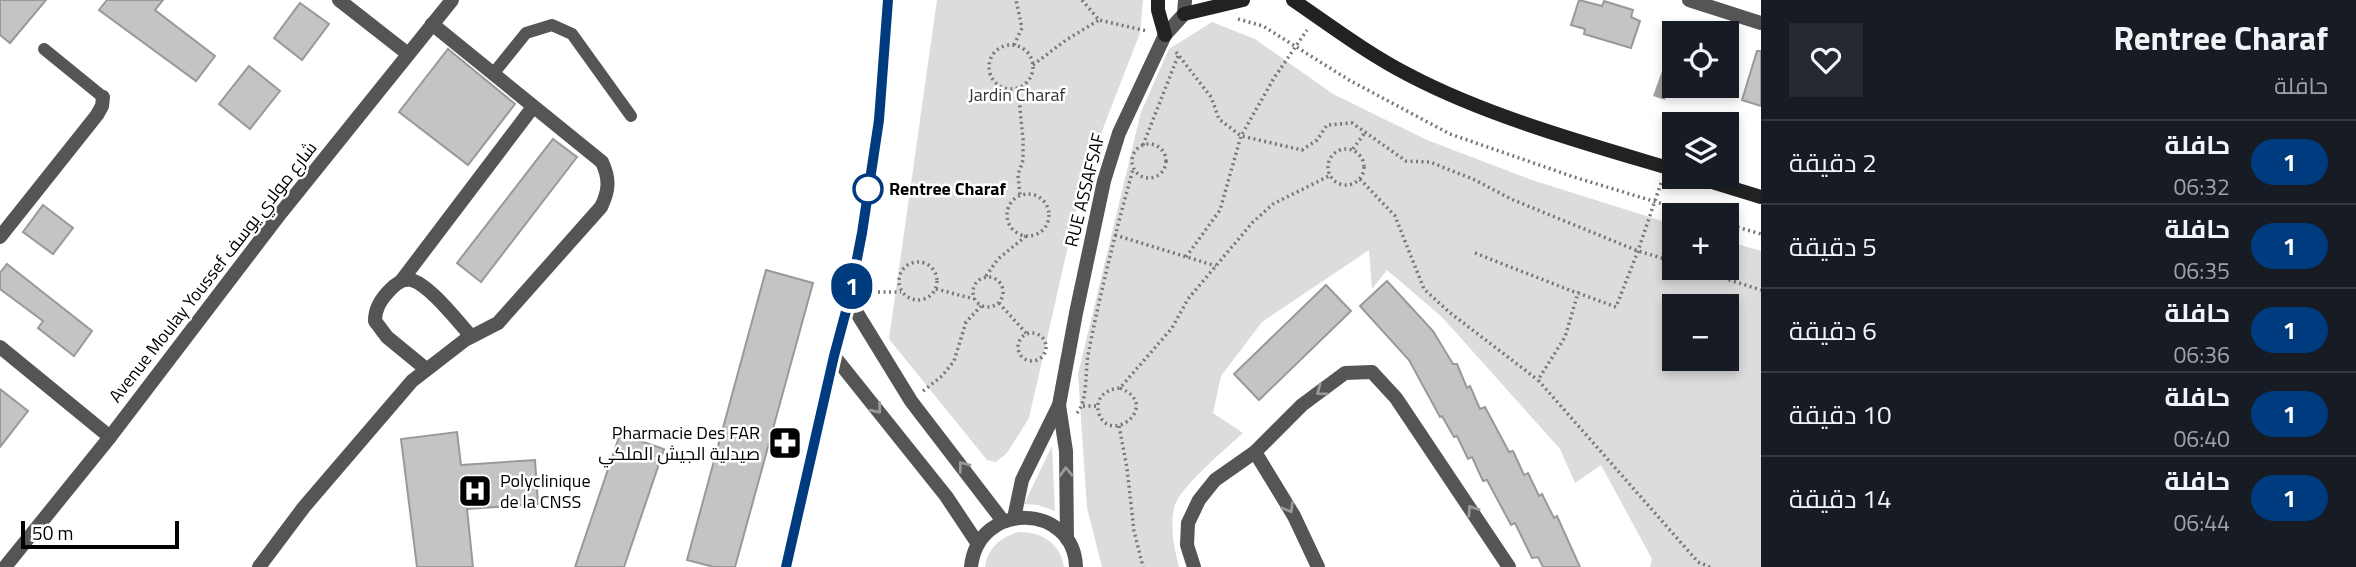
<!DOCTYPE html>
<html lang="ar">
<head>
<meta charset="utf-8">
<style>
  :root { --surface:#171b24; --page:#242831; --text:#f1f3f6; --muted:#9ea1a6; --line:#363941 }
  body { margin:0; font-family:"Titillium Web",Cairo,sans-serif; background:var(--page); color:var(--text); direction:rtl; height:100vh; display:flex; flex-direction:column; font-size:26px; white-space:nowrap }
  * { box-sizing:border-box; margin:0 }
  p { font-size:23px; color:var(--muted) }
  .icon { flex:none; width:38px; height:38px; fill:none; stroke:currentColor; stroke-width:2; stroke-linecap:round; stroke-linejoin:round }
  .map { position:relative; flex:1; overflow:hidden; direction:ltr }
  .panel { display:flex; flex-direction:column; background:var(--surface); width:595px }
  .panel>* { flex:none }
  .badge { padding:0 14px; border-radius:23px; font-size:24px; line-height:46px }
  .tools { position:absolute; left:1662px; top:21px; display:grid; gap:14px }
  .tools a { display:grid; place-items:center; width:77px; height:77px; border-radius:0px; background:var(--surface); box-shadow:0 4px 10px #0003; font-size:35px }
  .scale { position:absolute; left:21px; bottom:18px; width:158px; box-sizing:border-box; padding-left:7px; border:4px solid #000; border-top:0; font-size:19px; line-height:24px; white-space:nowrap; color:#000; -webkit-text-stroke:5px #fff; paint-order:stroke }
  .map>.badge { position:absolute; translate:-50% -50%; box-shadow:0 0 0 4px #fff }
  .round { display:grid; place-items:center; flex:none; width:74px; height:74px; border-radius:0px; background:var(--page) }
  .head { display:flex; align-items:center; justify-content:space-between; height:119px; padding:0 28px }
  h1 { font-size:33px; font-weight:700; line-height:52px }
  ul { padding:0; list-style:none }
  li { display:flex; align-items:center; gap:21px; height:84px; padding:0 28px; border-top:2px solid var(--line) }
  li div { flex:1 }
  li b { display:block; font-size:26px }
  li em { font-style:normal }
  li .badge { min-width:77px; font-weight:700; text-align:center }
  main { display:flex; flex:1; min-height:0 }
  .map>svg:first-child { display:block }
  .green { fill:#dcdcdc; fill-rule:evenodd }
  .water { fill:#a3a3a3 }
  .building { fill:#c4c4c4; stroke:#999; stroke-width:2 }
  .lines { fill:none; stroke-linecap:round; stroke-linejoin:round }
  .path { stroke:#777; stroke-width:3.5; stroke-dasharray:2 3.5; stroke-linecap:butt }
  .service { stroke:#555; stroke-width:12 }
  .minor { stroke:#555; stroke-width:14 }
  .secondary { stroke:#222; stroke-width:14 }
  .oneway { stroke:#999 }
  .line-casing { stroke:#fff; stroke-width:16 }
  .line { stroke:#003b80; stroke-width:10 }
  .stop-dot { fill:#fff; stroke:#003b80; stroke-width:3.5 }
  .labels { text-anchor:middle; stroke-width:5; stroke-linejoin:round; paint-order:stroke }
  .park-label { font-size:18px; fill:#333; stroke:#fff }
  .stop-label { font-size:18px; font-weight:bold; fill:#000; stroke:#fff; text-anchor:start }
  .street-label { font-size:18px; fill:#000; stroke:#fff }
  .poi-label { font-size:18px; fill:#000; stroke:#fff; text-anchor:end }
</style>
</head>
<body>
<main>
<section class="panel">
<div class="head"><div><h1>Rentree Charaf</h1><p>حافلة</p></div><a class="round"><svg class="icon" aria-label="heart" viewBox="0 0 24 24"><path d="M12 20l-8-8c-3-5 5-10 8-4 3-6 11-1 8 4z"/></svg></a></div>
<ul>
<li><span class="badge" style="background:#003b80;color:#fff">1</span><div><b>حافلة</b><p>06:32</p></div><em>2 دقيقة</em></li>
<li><span class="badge" style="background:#003b80;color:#fff">1</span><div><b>حافلة</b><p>06:35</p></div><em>5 دقيقة</em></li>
<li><span class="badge" style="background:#003b80;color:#fff">1</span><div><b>حافلة</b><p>06:36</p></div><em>6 دقيقة</em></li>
<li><span class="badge" style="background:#003b80;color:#fff">1</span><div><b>حافلة</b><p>06:40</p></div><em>10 دقيقة</em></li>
<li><span class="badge" style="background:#003b80;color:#fff">1</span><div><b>حافلة</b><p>06:44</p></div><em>14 دقيقة</em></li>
</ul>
</section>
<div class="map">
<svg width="1761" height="567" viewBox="0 0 1761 567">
  <rect width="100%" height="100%" fill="#fff"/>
  <g class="green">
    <polygon points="937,0 1143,0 1140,33 1083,180 1029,418 1007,453 996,462 987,460 889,339"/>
    <path d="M1212,22L1255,39L1333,94L1427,140L1532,180L1675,225V268H1727V241L1761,251V567H1650L1652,559L1601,465L1575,483L1560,449L1442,317L1387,270L1372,289L1369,250L1262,322L1221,376L1213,413L1243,433C1227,448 1178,488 1174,508C1170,528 1174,547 1179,567H1102L1087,508L1078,374L1141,112L1169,49ZM1675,306H1727V359H1675Z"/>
    <polygon points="1052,446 1055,511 1038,505 1024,504"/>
    <path d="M1019,532C1042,532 1060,543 1064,567H985C988,547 1001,537 1019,532Z"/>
  </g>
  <polygon class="water" points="1662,71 1673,75 1665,100 1653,96"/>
  <g class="building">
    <polygon points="0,0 46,0 10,43 0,35"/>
    <polygon points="107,0 163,0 155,10 215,56 196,81 99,10"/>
    <polygon points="1579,0 1602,6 1604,1 1633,10 1631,17 1640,21 1631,48 1584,34 1585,29 1571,25"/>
    <polygon points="300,3 329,24 302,60 274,38"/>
    <polygon points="448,49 515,104 468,165 399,112"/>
    <polygon points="1757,51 1761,51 1761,106 1742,100"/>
    <polygon points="249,66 280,91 250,129 219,104"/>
    <polygon points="553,139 577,157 481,282 457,263"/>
    <polygon points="43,205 73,228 53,254 23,232"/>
    <polygon points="7,264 92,331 74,356 38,328 43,321 0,289 0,273"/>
    <polygon points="766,270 813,283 735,567 714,567 687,560"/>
    <polygon points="1387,281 1433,331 1453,364 1457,364 1467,388 1470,386 1480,409 1485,407 1509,452 1513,451 1524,475 1528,473 1539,496 1542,494 1554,518 1557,516 1580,567 1543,567 1538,557 1532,558 1515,523 1511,525 1487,480 1483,481 1472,457 1468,459 1457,436 1454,437 1442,416 1440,417 1409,360 1360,306"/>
    <polygon points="1326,285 1351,311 1259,400 1234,374"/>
    <polygon points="0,389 28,411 0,447"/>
    <polygon points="457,432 461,465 535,460 538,504 467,509 473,567 417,567 401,439"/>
    <polygon points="620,434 664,449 624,567 575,567"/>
  </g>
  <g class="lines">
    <g class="path">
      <polyline points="1082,0 1099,20 1147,31"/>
      <polyline points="1238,19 1263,26 1349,80 1450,134 1574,177 1699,215"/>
      <circle cx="1011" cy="67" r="22"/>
      <polyline points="1014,45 1022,28 1016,0"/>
      <polyline points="1176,52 1211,97 1219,119 1241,136 1302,150 1317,140 1327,125 1352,123 1406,161 1430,162 1475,180 1511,199 1638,251 1675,262"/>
      <polyline points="1033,65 1066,40 1099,20"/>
      <polyline points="1018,89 1023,139 1023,160 1018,175 1020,196"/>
      <circle cx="1149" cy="161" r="17"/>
      <polyline points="1143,145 1178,56"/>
      <circle cx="1346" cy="167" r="18"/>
      <polyline points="1353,149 1366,131"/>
      <polyline points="1360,179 1395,216 1424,289 1449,312 1538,380"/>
      <polyline points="1661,183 1638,251 1616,307 1578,293 1565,337 1538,380 1698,562 1710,567"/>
      <circle cx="1028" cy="215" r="21"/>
      <polyline points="1727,224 1761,234"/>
      <polyline points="1115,235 1216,266"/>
      <polyline points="1475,253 1577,293"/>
      <polyline points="1186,257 1220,210 1241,136 1274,78 1307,30"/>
      <circle cx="918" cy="281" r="19"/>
      <polyline points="1692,268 1761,290"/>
      <polyline points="986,276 998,259 1026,236"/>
      <circle cx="988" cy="292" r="15"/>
      <polyline points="936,289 974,299"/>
      <polyline points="867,292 901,292"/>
      <polyline points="999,303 1027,334"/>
      <circle cx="1032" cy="347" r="14"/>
      <path d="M1120,388C1162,405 1111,446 1099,414C1094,398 1106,389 1120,388L1172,328L1188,299L1252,223L1273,204L1329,176"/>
      <polyline points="923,391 942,376 954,361 966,322 981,306"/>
      <polyline points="1083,406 1098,406"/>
      <path d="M1077,413C1088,401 1085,372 1088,355C1100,293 1116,231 1133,169"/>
      <polyline points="1119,426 1127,468 1134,531 1143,567"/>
    </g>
    <g class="service">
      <polyline points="44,49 103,97"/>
      <polyline points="493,74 526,33 552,25 572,34 631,116"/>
    </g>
    <g class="minor">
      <polyline points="339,0 408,54"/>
      <polyline points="1689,0 1761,23"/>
      <polyline points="0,237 97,115 102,106 103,97"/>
      <polyline points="402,280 533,107"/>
      <polyline points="849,300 911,401 1003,521"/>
      <polyline points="0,347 110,437"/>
      <polyline points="834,356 946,496 978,544"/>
      <path d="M426,369L387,337L375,321C375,309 380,301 388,292C394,285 402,278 411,280C429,284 458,322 471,336"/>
      <polyline points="1059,405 1066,451 1067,539"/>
      <polyline points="1255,452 1294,516 1318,567"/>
      <polyline points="1014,518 1022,480 1059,405 1076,313 1104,181 1119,133 1165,35 1184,14 1185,0"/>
      <polyline points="5,567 110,437 280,214 452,0"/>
      <path d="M259,567L304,507L412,381L465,340L498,323L601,207C609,191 610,179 602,162L432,24"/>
      <path d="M971,567C978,500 1074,503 1076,567"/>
      <polyline points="1194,567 1187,545 1188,523 1199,500 1215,480 1255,452 1302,405 1345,373 1372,372 1396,398 1509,567"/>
    </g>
    <g class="secondary">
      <polyline points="1158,0 1158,10 1165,35"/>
      <path d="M1293,0C1331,26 1368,54 1409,75C1489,117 1588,144 1675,170"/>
      <polyline points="1184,14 1243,0"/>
      <polyline points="1696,177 1761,197"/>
      <polyline points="786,567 834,356 849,300 862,233 879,119 888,0"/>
    </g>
  </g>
  <defs><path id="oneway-chevron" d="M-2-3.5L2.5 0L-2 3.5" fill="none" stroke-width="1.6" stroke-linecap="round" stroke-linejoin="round" transform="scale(1.75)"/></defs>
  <g class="oneway">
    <use href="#oneway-chevron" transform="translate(1321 391) rotate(143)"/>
    <use href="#oneway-chevron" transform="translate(877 409) rotate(51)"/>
    <use href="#oneway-chevron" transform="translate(963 466) rotate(-127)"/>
    <use href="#oneway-chevron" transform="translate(1066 472) rotate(-92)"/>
    <use href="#oneway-chevron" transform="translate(1289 508) rotate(60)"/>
    <use href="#oneway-chevron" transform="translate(1472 510) rotate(-124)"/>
  </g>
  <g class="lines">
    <defs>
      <polyline id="line" points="786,567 834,356 849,300 862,233 879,120 888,0"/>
    </defs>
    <use href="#line" class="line-casing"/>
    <use href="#line" class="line"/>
  </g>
  <defs>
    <symbol id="pharmacy-square" viewBox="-11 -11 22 22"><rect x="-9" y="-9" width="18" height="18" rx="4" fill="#000" stroke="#fff"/><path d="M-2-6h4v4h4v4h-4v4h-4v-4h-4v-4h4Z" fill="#fff"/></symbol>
    <symbol id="hospital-square" viewBox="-11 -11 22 22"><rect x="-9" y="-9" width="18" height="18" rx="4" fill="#000" stroke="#fff"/><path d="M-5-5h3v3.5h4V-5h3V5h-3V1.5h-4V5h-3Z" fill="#fff"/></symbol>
  </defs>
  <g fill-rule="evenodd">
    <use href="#pharmacy-square" x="766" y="424" width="38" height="38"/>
    <use href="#hospital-square" x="456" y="472" width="38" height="38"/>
  </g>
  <circle class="stop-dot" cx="868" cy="189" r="14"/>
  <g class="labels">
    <g class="park-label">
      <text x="1017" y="101">Jardin Charaf</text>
    </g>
    <g class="stop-label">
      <text x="889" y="195">Rentree Charaf</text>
    </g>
    <g class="street-label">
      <text transform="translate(1085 190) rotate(-76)" y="6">RUE ASSAFSAF</text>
      <text transform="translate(213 272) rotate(-52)" y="6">Avenue Moulay Youssef شارع مولاي يوسف</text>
    </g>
    <g class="poi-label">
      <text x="760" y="439">Pharmacie Des FAR<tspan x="760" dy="21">صيدلية الجيش الملكي</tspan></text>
      <text x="500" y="487" text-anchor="start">Polyclinique<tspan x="500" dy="21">de la CNSS</tspan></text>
    </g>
  </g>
</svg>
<div class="tools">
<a><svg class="icon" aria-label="locate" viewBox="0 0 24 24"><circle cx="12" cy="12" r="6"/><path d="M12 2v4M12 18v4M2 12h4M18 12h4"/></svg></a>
<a><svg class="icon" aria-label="layers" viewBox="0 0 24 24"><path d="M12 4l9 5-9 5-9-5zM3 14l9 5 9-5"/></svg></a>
<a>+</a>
<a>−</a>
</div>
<div class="scale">50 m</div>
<b class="badge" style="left:852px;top:286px;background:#003b80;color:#fff">1</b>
</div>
</main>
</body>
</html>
